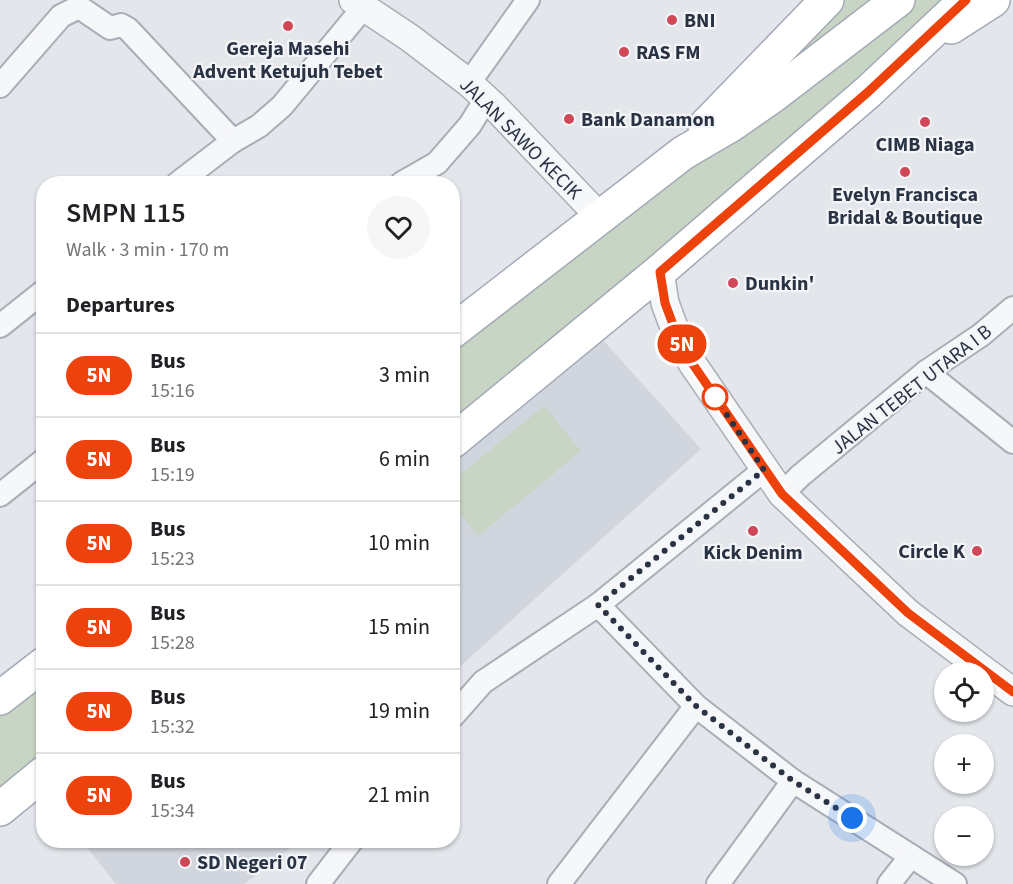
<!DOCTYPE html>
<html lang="en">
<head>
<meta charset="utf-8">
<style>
  :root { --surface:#fff; --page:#f6f6f6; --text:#202124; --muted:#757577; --line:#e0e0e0 }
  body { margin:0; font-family:"Source Sans 3",sans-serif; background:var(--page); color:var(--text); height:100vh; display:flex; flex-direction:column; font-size:22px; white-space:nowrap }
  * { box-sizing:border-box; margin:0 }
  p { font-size:20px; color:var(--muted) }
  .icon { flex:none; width:33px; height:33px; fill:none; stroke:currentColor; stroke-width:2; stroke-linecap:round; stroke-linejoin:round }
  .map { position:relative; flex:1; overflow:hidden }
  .details { position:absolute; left:36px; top:176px; width:424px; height:672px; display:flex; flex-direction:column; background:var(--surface); border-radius:24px; box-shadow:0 2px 4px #0004 }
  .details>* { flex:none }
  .badge { padding:0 12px; border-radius:20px; font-size:21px; line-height:39px }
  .buttons { position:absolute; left:934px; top:662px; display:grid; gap:12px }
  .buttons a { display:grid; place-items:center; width:60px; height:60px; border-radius:50%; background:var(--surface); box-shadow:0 2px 4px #0004; font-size:30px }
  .you { position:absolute; width:30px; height:30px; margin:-15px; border:4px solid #fff; border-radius:50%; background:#1a73e8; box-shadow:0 0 0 9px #1a73e833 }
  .map>.badge { position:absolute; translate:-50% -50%; box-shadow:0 0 0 3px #fff }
  h2 { padding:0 30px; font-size:22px; line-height:54px }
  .round { display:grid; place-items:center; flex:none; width:63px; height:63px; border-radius:32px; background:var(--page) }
  .overview { display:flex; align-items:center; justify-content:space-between; height:102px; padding:0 30px }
  h1 { font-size:28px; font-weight:600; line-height:45px }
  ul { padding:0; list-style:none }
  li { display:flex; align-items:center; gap:18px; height:84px; padding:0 30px; border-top:2px solid var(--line) }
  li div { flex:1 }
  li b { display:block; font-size:22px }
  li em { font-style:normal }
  li .badge { min-width:66px; font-weight:700; text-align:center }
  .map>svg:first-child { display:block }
  .built { fill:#d1d5dd }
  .green { fill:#c8d5c4 }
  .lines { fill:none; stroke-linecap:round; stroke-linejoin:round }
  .minor-casing { stroke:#a8adb6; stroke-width:26 }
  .tertiary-casing { stroke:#a8adb6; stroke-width:30 }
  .primary-casing { stroke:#a2aab7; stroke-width:36 }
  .minor { stroke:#f6f7f9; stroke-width:22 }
  .tertiary { stroke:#f6f7f9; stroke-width:27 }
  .primary { stroke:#fff; stroke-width:33 }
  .line-casing { stroke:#fff; stroke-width:14 }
  .line { stroke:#ee420d; stroke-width:9 }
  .walk { stroke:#2a3344; stroke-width:6; stroke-dasharray:0 10.8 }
  .poi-dot { fill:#d04857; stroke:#f3f5f8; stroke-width:2 }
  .stop-dot { fill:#fff; stroke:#ee420d; stroke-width:3 }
  .labels { text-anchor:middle; stroke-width:4.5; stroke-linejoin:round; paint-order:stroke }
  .poi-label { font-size:20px; font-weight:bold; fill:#2a3344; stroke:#f3f5f8; text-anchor:start }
  .street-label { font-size:20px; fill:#2a3344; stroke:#f3f5f8 }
</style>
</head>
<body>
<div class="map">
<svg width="1013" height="884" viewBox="0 0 1013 884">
  <rect width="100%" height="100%" fill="#e3e6eb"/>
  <g class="built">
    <polygon points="593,329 701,449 453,673 453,442"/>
    <polygon points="81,840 301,840 244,884 116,884"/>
  </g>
  <g class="green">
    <polygon points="827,0 966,0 453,441 453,331 683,153"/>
    <polygon points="544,406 581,451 478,536 453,505 453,480"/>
    <polygon points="43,663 43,773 0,809 0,697"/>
  </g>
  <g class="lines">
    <defs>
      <g id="minor">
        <polyline points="469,83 528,0"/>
        <polyline points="0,86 61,16 79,7 110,28 121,25 128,29 233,141"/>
        <polyline points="178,183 233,141 259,126 282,106 363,8"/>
        <polyline points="402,183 437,163 470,125 486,99"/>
        <polyline points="0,326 44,291"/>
        <polyline points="926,372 1013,442"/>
        <polyline points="782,494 800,476 926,372 981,335 1013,308"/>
        <polyline points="0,495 44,460"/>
        <polyline points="598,605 696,706 793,781 955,884"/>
        <polyline points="453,716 483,682 598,605 764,470"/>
        <polyline points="318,884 352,840"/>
        <polyline points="559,884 696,706"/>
        <polyline points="718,884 793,781"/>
        <polyline points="889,884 911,856"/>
      </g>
      <g id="tertiary">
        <polyline points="353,0 410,38 469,83 495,107 599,216"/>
        <polyline points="660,271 665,303 675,330 692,363 782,494 908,613 1013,692"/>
      </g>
      <g id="primary">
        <polyline points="951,27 993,0"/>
        <polyline points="705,126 827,0"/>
        <polyline points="453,331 683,153 731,125 774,95 898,0"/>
        <polyline points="453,441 660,271 868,92 966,0"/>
        <polyline points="0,698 44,664"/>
        <polyline points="0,809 44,773"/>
      </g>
    </defs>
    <use href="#minor" class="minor-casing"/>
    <use href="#tertiary" class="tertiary-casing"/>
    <use href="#primary" class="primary-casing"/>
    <use href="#minor" class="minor"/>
    <use href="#tertiary" class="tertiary"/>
    <use href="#primary" class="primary"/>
  </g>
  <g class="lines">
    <defs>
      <polyline id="line" points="966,0 868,92 660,272 665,303 675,330 692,363 782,494 908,613 1013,692"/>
    </defs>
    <use href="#line" class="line-casing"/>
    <use href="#line" class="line"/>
    <polyline class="walk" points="715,397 764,470 598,605 696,706 793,781 852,818"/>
  </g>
  <g class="poi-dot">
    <circle cx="672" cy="20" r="6"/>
    <circle cx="288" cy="26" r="6"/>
    <circle cx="624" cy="52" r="6"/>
    <circle cx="569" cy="119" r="6"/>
    <circle cx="925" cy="122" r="6"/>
    <circle cx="905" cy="172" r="6"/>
    <circle cx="733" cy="283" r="6"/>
    <circle cx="753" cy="531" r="6"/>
    <circle cx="977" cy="551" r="6"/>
    <circle cx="185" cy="862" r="6"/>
  </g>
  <circle class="stop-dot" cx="715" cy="397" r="12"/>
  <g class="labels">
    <g class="poi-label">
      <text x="684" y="27">BNI</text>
      <text x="288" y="55" text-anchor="middle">Gereja Masehi<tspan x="288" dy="23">Advent Ketujuh Tebet</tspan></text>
      <text x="636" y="59">RAS FM</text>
      <text x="581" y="126">Bank Danamon</text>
      <text x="925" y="151" text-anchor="middle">CIMB Niaga</text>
      <text x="905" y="201" text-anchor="middle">Evelyn Francisca<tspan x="905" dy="23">Bridal &amp; Boutique</tspan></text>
      <text x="745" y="290">Dunkin'</text>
      <text x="965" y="558" text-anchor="end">Circle K</text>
      <text x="753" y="559" text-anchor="middle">Kick Denim</text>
      <text x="197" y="869">SD Negeri 07</text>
    </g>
    <g class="street-label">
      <text transform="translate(521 138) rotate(45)" y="7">JALAN SAWO KECIK</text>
      <text transform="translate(911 389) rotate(-38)" y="7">JALAN TEBET UTARA I B</text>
    </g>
  </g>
</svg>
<div class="buttons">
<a><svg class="icon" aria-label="locate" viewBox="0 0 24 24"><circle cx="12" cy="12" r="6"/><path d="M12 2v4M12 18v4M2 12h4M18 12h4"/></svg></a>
<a>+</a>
<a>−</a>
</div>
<div class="you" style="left:852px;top:818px"></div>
<b class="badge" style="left:682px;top:344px;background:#ee420d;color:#fff">5N</b>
<section class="details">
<div class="overview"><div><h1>SMPN 115</h1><p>Walk · 3 min · 170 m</p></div><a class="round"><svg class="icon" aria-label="heart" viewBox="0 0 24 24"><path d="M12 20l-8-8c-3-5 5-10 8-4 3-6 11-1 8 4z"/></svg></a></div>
<h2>Departures</h2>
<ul>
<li><span class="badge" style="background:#ee420d;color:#fff">5N</span><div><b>Bus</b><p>15:16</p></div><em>3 min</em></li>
<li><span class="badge" style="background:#ee420d;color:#fff">5N</span><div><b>Bus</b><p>15:19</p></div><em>6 min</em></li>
<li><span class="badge" style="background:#ee420d;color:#fff">5N</span><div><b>Bus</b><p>15:23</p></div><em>10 min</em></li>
<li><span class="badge" style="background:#ee420d;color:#fff">5N</span><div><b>Bus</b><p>15:28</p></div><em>15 min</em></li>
<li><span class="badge" style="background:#ee420d;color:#fff">5N</span><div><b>Bus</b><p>15:32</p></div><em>19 min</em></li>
<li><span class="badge" style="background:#ee420d;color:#fff">5N</span><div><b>Bus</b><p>15:34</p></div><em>21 min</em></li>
</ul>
</section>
</div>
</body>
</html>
